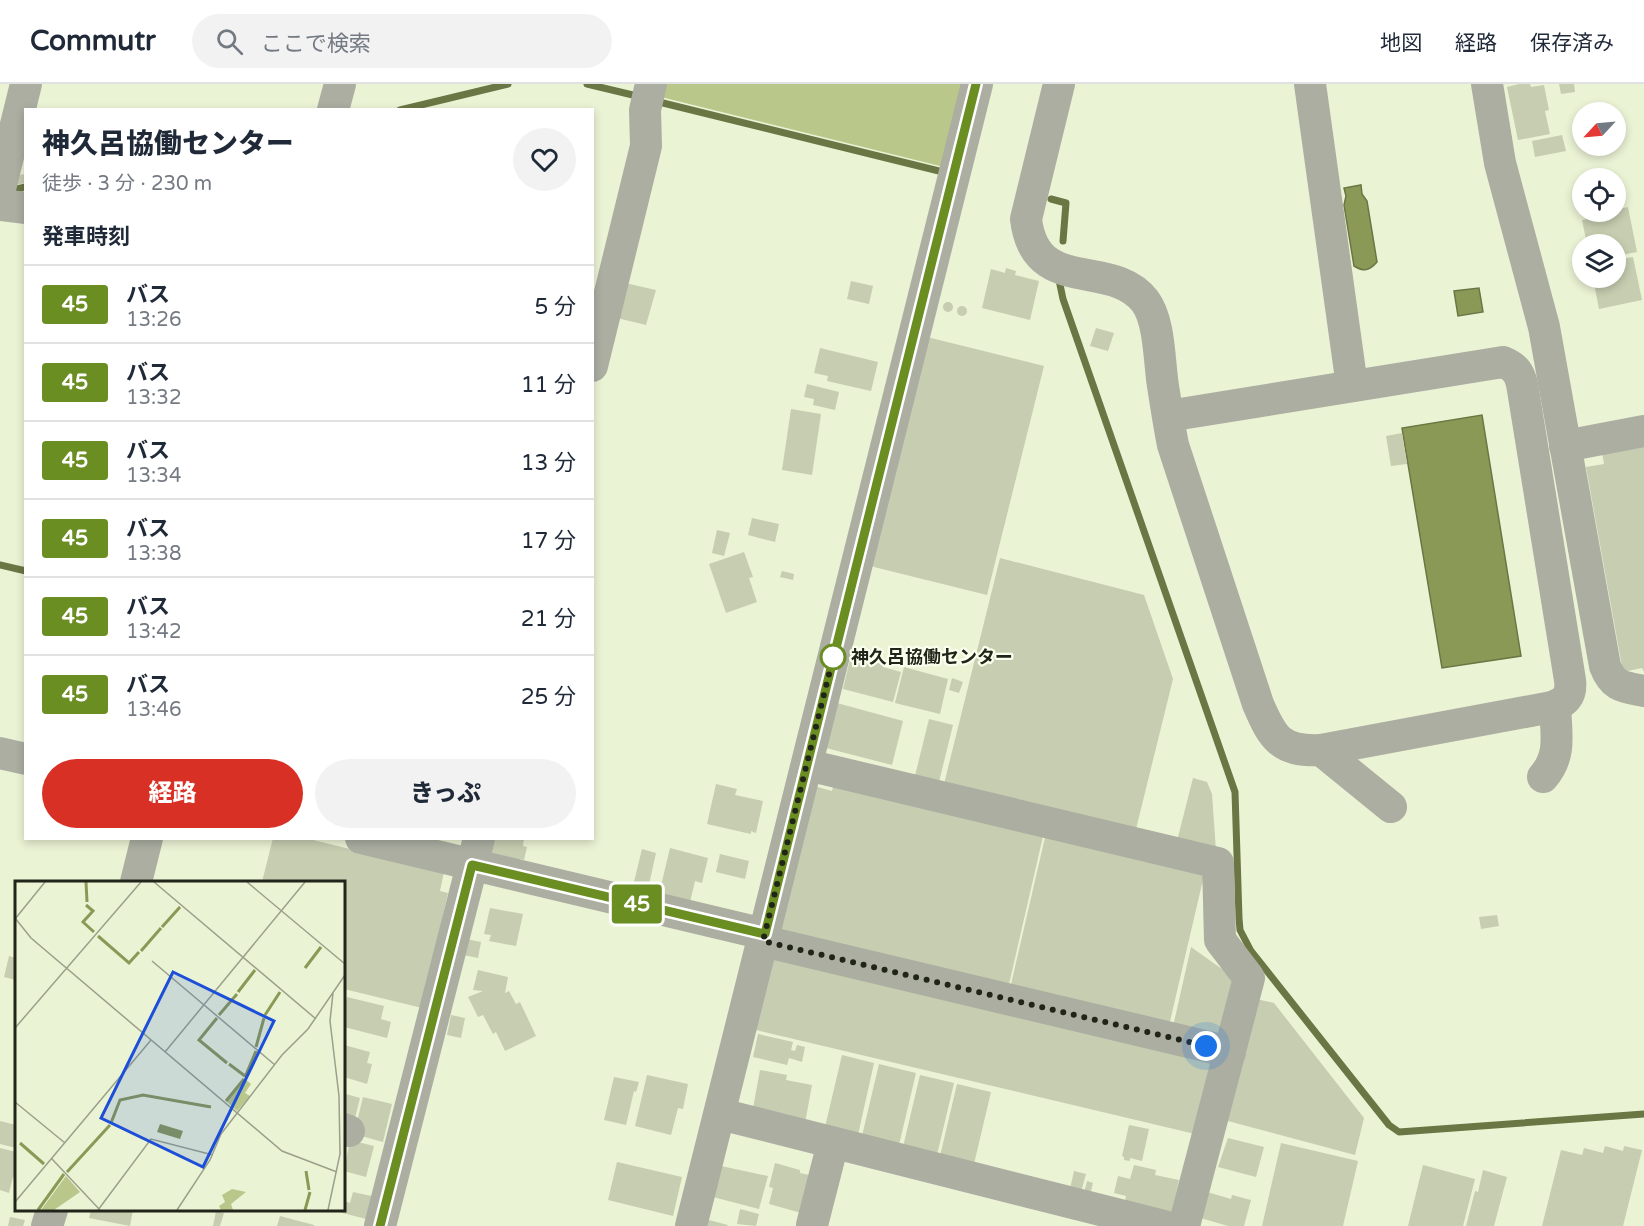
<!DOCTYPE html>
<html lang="ja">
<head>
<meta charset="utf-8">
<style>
  :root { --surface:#fff; --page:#f2f2f3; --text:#1f2937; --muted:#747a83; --line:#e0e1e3; --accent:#d93025 }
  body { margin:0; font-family:"Varela Round","Noto Sans JP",sans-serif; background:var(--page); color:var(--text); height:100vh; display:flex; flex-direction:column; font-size:22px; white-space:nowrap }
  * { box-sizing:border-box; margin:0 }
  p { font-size:20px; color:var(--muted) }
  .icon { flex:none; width:33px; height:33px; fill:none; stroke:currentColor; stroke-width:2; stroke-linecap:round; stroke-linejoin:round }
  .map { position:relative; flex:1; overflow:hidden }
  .sheet { position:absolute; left:24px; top:24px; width:570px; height:732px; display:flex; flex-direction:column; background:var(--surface); border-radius:0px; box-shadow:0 3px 9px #0003 }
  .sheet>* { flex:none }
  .badge { padding:0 12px; border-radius:4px; font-size:21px; line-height:39px }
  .needle { width:39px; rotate:244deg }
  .buttons { position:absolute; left:1572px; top:18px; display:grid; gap:12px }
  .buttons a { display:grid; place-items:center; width:54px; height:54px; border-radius:50%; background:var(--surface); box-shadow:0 3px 9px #0003; font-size:30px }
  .you { position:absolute; width:30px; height:30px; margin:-15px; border:4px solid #fff; border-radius:50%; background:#1a73e8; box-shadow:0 0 0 9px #1a73e833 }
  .map>.badge { position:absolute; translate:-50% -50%; box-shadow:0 0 0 3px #fff }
  h2 { padding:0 18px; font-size:22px; line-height:54px }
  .round { display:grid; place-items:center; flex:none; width:63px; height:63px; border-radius:32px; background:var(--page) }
  .headline { display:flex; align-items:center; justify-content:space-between; height:102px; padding:0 18px }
  h1 { font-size:28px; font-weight:800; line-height:45px }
  .action { display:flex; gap:12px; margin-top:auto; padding:12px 18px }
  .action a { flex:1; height:69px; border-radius:36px; background:var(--accent); color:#fff; font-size:24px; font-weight:800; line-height:69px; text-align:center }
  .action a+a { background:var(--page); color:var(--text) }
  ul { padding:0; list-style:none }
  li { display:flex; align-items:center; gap:18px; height:78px; padding:0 18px; border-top:2px solid var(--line) }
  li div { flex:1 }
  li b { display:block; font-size:22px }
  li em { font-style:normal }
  li .badge { min-width:66px; font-weight:700; text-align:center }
  header { display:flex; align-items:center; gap:36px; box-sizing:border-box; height:84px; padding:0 30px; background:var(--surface); border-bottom:2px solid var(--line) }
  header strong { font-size:28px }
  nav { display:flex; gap:33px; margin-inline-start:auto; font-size:21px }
  .search { width:420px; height:54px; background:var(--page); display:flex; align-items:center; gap:15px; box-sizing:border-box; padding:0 21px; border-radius:33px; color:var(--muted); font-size:22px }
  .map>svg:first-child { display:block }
  .green { fill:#b9c78a }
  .water { fill:#8a9955; stroke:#6a7643; stroke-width:1.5 }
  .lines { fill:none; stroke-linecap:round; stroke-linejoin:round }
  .stream { stroke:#6a7643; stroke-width:7 }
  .building { fill:#c6cdb0 }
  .minor { stroke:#abaea1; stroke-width:32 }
  .line-casing { stroke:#fff; stroke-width:14 }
  .line { stroke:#6b8e23; stroke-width:9 }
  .walk { stroke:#212419; stroke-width:6; stroke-dasharray:0 10.8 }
  .stop-dot { fill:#fff; stroke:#6b8e23; stroke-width:3 }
  .labels { text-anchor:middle; stroke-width:4.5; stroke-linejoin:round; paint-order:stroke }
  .stop-label { font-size:18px; font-weight:bold; fill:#212419; stroke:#fafeec; text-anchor:start }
  .inset-river { fill:none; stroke:#8a9955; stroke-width:3 }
  .inset-road { fill:none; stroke:#9aa08a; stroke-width:1.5 }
  .view { fill:#1d4ed8; fill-opacity:0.15; stroke:#1d4ed8; stroke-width:3 }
  .inset-edge { fill:none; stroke:#212419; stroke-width:3 }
</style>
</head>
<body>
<header>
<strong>Commutr</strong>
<div class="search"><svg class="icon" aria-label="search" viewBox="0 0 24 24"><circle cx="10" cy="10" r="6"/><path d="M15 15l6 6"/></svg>ここで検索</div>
<nav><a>地図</a><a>経路</a><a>保存済み</a></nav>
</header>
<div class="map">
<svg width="1644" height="1142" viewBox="0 0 1644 1142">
  <rect width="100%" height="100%" fill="#ebf3d5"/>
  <polygon class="green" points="660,0 965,0 944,83 657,12"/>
  <g class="water">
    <path d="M1361,101L1362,110L1367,117L1377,178C1369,187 1364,188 1354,182L1344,121L1346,112L1344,104Z"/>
    <polygon points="1479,204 1483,228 1458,232 1454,207"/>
    <polygon points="1482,331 1521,572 1442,584 1402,344"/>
  </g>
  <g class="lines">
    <g class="stream">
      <polyline points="587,0 637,12"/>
      <polyline points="659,18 939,87"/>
      <polyline points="400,26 508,0"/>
      <polyline points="11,106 26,103"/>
      <polyline points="1051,115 1066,119 1063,157"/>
      <polyline points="1059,196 1063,215 1235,708 1239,834 1240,846 1251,867 1389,1041 1399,1048 1644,1030"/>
      <polyline points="0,481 26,487"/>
    </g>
  </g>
  <g class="building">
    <polygon points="1519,0 1530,0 1531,3 1544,1 1549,26 1545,27 1550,50 1518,56 1507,3"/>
    <polygon points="1559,0 1574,0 1575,8 1561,10"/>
    <polygon points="1562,51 1566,67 1535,73 1532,57"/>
    <polygon points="26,90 26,99 14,101 13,92"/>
    <polygon points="1628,123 1637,168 1616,172 1616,160 1587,160 1582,136 1619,129 1619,125"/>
    <polygon points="1633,173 1642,216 1599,225 1593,194 1616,194 1616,176"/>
    <polygon points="1006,184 1016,187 1015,191 1039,197 1030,236 982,224 991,185 1005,189"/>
    <polygon points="851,197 873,202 869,220 847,215"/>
    <polygon points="625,199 656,206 646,241 617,234"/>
    <circle cx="948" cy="223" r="5"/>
    <circle cx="962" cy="227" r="5"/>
    <polygon points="1096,244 1114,249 1108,267 1090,262"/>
    <polygon points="927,253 1044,282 987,511 870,482"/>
    <polygon points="820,264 878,278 871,307 827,297 828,292 814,289"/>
    <polygon points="807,300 839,308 835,326 813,321 814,315 804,313"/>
    <polygon points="791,325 821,330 812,391 782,386"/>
    <polygon points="1402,349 1407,380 1391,382 1386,352"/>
    <polygon points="1644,361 1644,588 1642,584 1623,588 1586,383 1604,380 1602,368"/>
    <polygon points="752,434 779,440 775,458 748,451"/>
    <polygon points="717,446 730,449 724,472 712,469"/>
    <polygon points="744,468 753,493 749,494 757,518 726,529 709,480"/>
    <polygon points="1000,474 1144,511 1173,595 1135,749 944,700"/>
    <polygon points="782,487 794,490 793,496 780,493"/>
    <polygon points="850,575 871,580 872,578 884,580 883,583 901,588 893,618 843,605"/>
    <polygon points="904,583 948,595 940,630 895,619"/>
    <polygon points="952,594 963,598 959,609 949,606"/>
    <polygon points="837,619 903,637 892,681 826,664"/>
    <polygon points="929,635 953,641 938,702 914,696"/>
    <polygon points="1193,694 1207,698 1212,710 1216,767 1177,757"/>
    <polygon points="834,699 1044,748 1007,909 778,855 814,702 832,707"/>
    <polygon points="716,700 737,705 735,711 763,717 756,749 751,747 751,750 707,740"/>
    <polygon points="1046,749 1205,787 1168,946 1009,909"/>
    <polygon points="273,754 305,754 444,788 440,807 448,809 422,924 344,905 344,798 262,798"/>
    <polygon points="493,754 524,754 523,762 527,763 524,776 520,775 519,779 489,772"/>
    <polygon points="670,764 708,774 702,799 695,797 690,818 659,810"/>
    <polygon points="642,765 656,769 648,805 633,802"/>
    <polygon points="720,770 749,777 745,795 716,788"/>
    <polygon points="490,824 523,830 516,862 489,857 491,851 484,850"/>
    <polygon points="1497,831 1499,842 1481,845 1479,833"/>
    <polygon points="466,855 481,858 478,874 463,871"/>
    <polygon points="1191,863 1236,895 1221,959 1172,947"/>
    <polygon points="774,867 1213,971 1195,1050 756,946"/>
    <polygon points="9,872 16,874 16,896 4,893"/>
    <polygon points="478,886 508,893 505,909 509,907 516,920 520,918 536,952 505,967 496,948 493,950 483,931 478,933 468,913 483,907 473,906"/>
    <polygon points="347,913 384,922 381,935 391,938 387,954 344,943 344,927"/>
    <polygon points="1256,915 1274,919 1364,1034 1355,1071 1224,1036"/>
    <polygon points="451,931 465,934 461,954 447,951"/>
    <polygon points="758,950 793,958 791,966 795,967 797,961 805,963 802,978 789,974 787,981 753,973"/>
    <polygon points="344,961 370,968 367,979 372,980 367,1000 344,993"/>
    <polygon points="842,971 874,979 858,1051 825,1043"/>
    <polygon points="879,980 916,989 899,1061 862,1052"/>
    <polygon points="760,986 787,991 786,996 812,1001 805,1039 789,1035 789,1031 753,1024"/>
    <polygon points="647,991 688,1000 683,1025 678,1024 671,1051 635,1042"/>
    <polygon points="920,991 954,999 937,1071 903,1063"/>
    <polygon points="614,993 639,998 636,1008 634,1007 626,1041 604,1036"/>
    <polygon points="957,1000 991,1008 974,1080 940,1072"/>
    <polygon points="344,1007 346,1008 346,1010 360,1014 353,1042 344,1039"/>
    <polygon points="363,1013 392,1020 383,1058 354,1050"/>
    <polygon points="0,1037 16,1041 16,1064 0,1060"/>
    <polygon points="1129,1041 1149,1045 1142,1077 1130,1074 1130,1077 1124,1076 1124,1073 1122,1072"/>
    <polygon points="1228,1054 1264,1063 1256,1093 1218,1083"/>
    <polygon points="350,1056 374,1062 366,1093 344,1087"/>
    <polygon points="1281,1059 1358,1077 1343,1142 1262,1142"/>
    <polygon points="1605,1062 1623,1067 1624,1062 1642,1066 1623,1142 1542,1142 1561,1066 1582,1071 1584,1064 1603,1069"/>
    <polygon points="0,1064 16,1068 16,1094 13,1093 9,1109 0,1106"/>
    <polygon points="617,1078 682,1093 673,1132 608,1116"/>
    <polygon points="775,1079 800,1086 800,1089 814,1092 805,1130 769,1120 773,1104 769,1103"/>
    <polygon points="1134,1081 1156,1086 1155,1091 1179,1096 1171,1132 1125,1117 1126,1112 1114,1109 1118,1092 1130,1095"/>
    <polygon points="1423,1081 1475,1095 1463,1142 1408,1142"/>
    <polygon points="721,1082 768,1092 759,1125 713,1113"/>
    <polygon points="1483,1086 1507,1093 1494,1142 1466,1142 1475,1107 1478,1108"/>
    <polygon points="1074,1087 1086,1090 1081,1108 1070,1105"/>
    <polygon points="1087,1097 1093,1099 1090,1111 1084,1109"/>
    <polygon points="1204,1107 1231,1115 1232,1111 1251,1116 1244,1142 1228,1142 1197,1133"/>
    <polygon points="353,1108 376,1113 370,1136 331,1126 344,1126 344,1117 350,1119"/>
    <polygon points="740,1125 759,1130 756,1142 737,1140"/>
    <polygon points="91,1126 133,1126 130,1142 89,1134"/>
    <polygon points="216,1127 224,1129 220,1142 213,1142"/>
    <polygon points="280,1132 314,1141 314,1142 277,1142"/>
    <polygon points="10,1133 25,1136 23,1142 8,1142"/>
    <polygon points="705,1135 728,1141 727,1142 703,1142"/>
  </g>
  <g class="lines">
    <g class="minor">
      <path d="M1059,0L1026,135C1035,213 1111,173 1145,217C1160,237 1159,277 1163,302C1166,321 1169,341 1173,361L1258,620C1273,655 1281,668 1321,666L1552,623C1566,618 1572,611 1570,596L1522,300C1519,288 1515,283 1503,278L1168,332"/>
      <polyline points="1310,0 1352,302"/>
      <path d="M1487,0L1500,79L1544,243L1605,582C1613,603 1623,603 1644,607"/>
      <polyline points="333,26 340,0"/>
      <polyline points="0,105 26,0"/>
      <polyline points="0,121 26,124"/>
      <polyline points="592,282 646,62 645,26 651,0"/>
      <polyline points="1565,362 1644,347"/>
      <polyline points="1321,666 1391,723"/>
      <polyline points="0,669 26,675"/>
      <polyline points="807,681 1218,779 1220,856 1249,894 1184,1142"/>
      <path d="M1543,693C1562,671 1556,650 1555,622"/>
      <polyline points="361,754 764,850"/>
      <polyline points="136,798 147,754"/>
      <polyline points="763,857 1230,968"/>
      <polyline points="720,1030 1164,1142"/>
      <polyline points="344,1045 349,1047"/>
      <polyline points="812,1141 833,1059"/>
      <polyline points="47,1142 52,1126"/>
      <polyline points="380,1142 479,754"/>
      <polyline points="691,1142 977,0"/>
    </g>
  </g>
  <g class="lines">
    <defs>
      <polyline id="line" points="380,1142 472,781 765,850 976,0"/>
    </defs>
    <use href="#line" class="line-casing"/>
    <use href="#line" class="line"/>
    <polyline class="walk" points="833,573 835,566 763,857 1206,962"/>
  </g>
  <circle class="stop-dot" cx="833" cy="573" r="12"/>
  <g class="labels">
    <g class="stop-label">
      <text x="851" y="579">神久呂協働センター</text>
    </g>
  </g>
  <g transform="translate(15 797)">
    <rect width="330" height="330" fill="#ebf3d5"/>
    <path d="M230,198L236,203L230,212L235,215L222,230L211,220ZM51,295L65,311L39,329H26ZM217,308L231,311L216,323L218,329H206L204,325L210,321L207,314Z" fill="#b9c78a"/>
    <path d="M145,243L168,250L165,258L142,251Z" fill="#8a9955"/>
    <path class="inset-river" d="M71,1L72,21M71,24L78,30L68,41L79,51M147,46L165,26M83,55L114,82L124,71M126,70L146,47M290,87L306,66M223,111L240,89M204,134L222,113M250,134L265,111M202,137L184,159L212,182M241,166L249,137M214,183L230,195M230,196L241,170M211,220L229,198M96,242L105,219L128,214L196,226M5,262L29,283M291,290L294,309M52,291L95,244M23,329L49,293M290,329L295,311"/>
    <path class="inset-road" d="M139,1L301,138M232,1L330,83M0,37L16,57L267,270L322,291M0,38L30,1M137,80L260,184M0,147L126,1M150,171L290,1M0,221L50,262M37,278L85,329M0,321L136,159M83,329L136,258L198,274M162,329L195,279L206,253L267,174L293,148L330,94M313,329L325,273L324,215L315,140L318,112"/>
    <path class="view" d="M158,91L259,140L188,286L86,237Z"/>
    <rect width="330" height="330" class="inset-edge"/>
  </g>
</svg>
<div class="buttons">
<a><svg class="needle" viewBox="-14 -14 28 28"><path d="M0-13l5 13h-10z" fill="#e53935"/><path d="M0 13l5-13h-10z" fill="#747a83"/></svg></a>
<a><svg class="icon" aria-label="locate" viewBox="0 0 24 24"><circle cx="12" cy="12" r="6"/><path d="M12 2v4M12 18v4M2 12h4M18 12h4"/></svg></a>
<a><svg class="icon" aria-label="layers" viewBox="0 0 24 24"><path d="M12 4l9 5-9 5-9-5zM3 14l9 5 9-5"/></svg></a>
</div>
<div class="you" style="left:1206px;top:962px"></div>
<b class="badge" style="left:637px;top:820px;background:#6b8e23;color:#fff">45</b>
<section class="sheet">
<div class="headline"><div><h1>神久呂協働センター</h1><p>徒歩 · 3 分 · 230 m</p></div><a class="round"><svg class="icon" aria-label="heart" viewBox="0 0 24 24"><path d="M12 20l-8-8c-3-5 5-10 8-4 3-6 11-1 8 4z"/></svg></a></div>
<h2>発車時刻</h2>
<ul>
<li><span class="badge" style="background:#6b8e23;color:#fff">45</span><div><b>バス</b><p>13:26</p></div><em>5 分</em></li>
<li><span class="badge" style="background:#6b8e23;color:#fff">45</span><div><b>バス</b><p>13:32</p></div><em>11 分</em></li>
<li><span class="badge" style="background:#6b8e23;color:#fff">45</span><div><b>バス</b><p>13:34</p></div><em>13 分</em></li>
<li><span class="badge" style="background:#6b8e23;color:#fff">45</span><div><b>バス</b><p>13:38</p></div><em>17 分</em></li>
<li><span class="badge" style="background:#6b8e23;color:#fff">45</span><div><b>バス</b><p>13:42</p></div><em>21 分</em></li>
<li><span class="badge" style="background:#6b8e23;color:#fff">45</span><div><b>バス</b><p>13:46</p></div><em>25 分</em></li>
</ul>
<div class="action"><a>経路</a><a>きっぷ</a></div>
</section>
</div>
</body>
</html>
